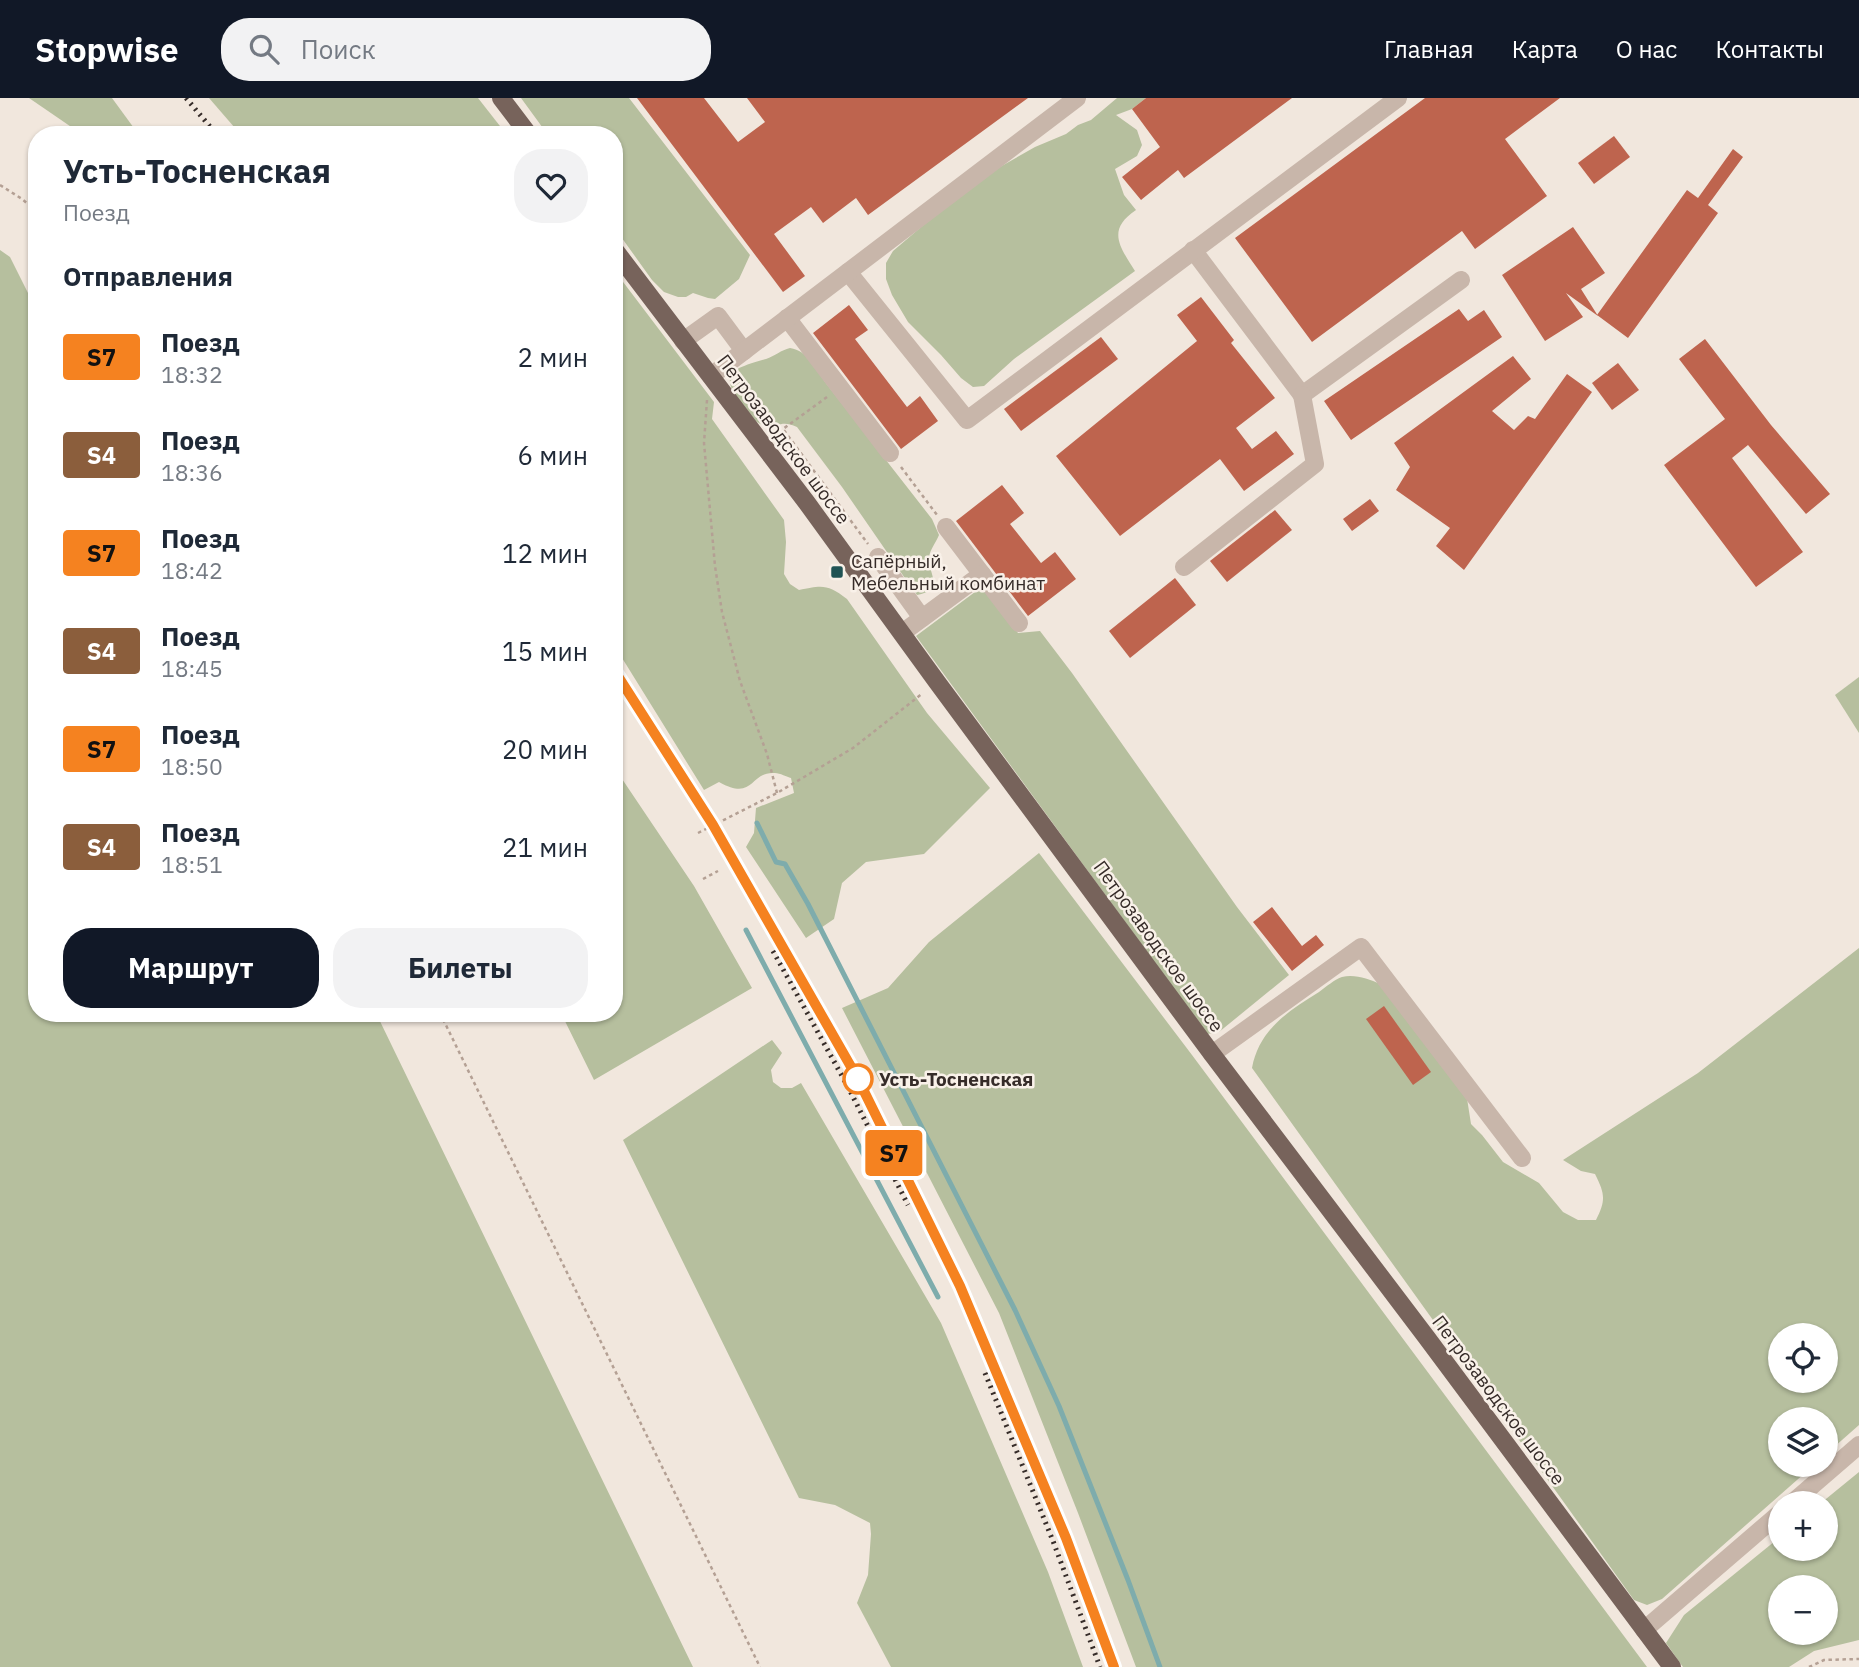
<!DOCTYPE html>
<html lang="ru">
<head>
<meta charset="utf-8">
<style>
  :root { --surface:#fff; --page:#f2f2f3; --text:#1f2937; --muted:#747a83; --accent:#111827 }
  body { margin:0; font-family:"IBM Plex Sans",sans-serif; background:var(--page); color:var(--text); height:100vh; display:flex; flex-direction:column; font-size:26px; white-space:nowrap }
  * { box-sizing:border-box; margin:0 }
  p { font-size:23px; color:var(--muted) }
  .icon { flex:none; width:38px; height:38px; fill:none; stroke:currentColor; stroke-width:2; stroke-linecap:round; stroke-linejoin:round }
  .map { position:relative; flex:1; overflow:hidden }
  .sheet { position:absolute; left:28px; top:28px; width:595px; height:896px; display:flex; flex-direction:column; background:var(--surface); border-radius:28px; box-shadow:0 2px 5px #0004 }
  .sheet>* { flex:none }
  .badge { padding:0 14px; border-radius:5px; font-size:24px; line-height:46px }
  .tools { position:absolute; left:1768px; top:1225px; display:grid; gap:14px }
  .tools a { display:grid; place-items:center; width:70px; height:70px; border-radius:50%; background:var(--surface); box-shadow:0 2px 5px #0004; font-size:35px }
  .map>.badge { position:absolute; translate:-50% -50%; box-shadow:0 0 0 4px #fff }
  h2 { padding:0 35px; font-size:26px; line-height:63px }
  .round { display:grid; place-items:center; flex:none; width:74px; height:74px; border-radius:28px; background:var(--page) }
  .overview { display:flex; align-items:center; justify-content:space-between; height:119px; padding:0 35px }
  h1 { font-size:33px; font-weight:700; line-height:52px }
  .primary-button { display:flex; gap:14px; margin-top:auto; padding:14px 35px }
  .primary-button a { flex:1; height:80px; border-radius:28px; background:var(--accent); color:#fff; font-size:28px; font-weight:700; line-height:80px; text-align:center }
  .primary-button a+a { background:var(--page); color:var(--text) }
  ul { padding:0; list-style:none }
  li { display:flex; align-items:center; gap:21px; height:98px; padding:0 35px }
  li div { flex:1 }
  li b { display:block; font-size:26px }
  li em { font-style:normal }
  li .badge { min-width:77px; font-weight:700; text-align:center }
  header { display:flex; align-items:center; gap:42px; box-sizing:border-box; height:98px; padding:0 35px; background:var(--accent); color:#fff }
  header strong { font-size:33px }
  nav { display:flex; gap:38px; margin-inline-start:auto; font-size:24px }
  .search { width:490px; height:63px; background:var(--page); display:flex; align-items:center; gap:18px; box-sizing:border-box; padding:0 24px; border-radius:28px; color:var(--muted); font-size:26px }
  .map>svg:first-child { display:block }
  .green { fill:#b6bf9e; fill-rule:evenodd }
  .lines { fill:none; stroke-linecap:round; stroke-linejoin:round }
  .stream { stroke:#7eacac; stroke-width:5 }
  .building { fill:#be644e }
  .path { stroke:#b4a094; stroke-width:2.5; stroke-dasharray:3.5 3.5; stroke-linecap:butt }
  .minor { stroke:#c8b6aa; stroke-width:18 }
  .major { stroke:#77635b; stroke-width:18 }
  .rail { stroke:#362c29; stroke-width:5; stroke-dasharray:2 5; stroke-linecap:butt }
  .line-casing { stroke:#fff; stroke-width:16 }
  .line { stroke:#f58220; stroke-width:10 }
  .poi-dot { fill:#215455; stroke:#f9f1e9; stroke-width:2.5 }
  .stop-dot { fill:#fff; stroke:#f58220; stroke-width:3.5 }
  .labels { text-anchor:middle; stroke-width:5; stroke-linejoin:round; paint-order:stroke }
  .street-label { font-size:19px; fill:#362c29; stroke:#f9f1e9 }
  .poi-label { font-size:19px; fill:#362c29; stroke:#f9f1e9; text-anchor:start }
  .stop-label { font-size:19px; font-weight:bold; fill:#362c29; stroke:#f9f1e9; text-anchor:start }
</style>
</head>
<body>
<header>
<strong>Stopwise</strong>
<div class="search"><svg class="icon" aria-label="search" viewBox="0 0 24 24"><circle cx="10" cy="10" r="6"/><path d="M15 15l6 6"/></svg>Поиск</div>
<nav><a>Главная</a><a>Карта</a><a>О нас</a><a>Контакты</a></nav>
</header>
<div class="map">
<svg width="1859" height="1569" viewBox="0 0 1859 1569">
  <rect width="100%" height="100%" fill="#f1e7dd"/>
  <g class="green">
    <polygon points="29,0 112,0 139,37 83,37"/>
    <polygon points="209,0 478,0 507,37 241,37"/>
    <polygon points="521,0 629,0 750,157 739,181 715,201 708,200 693,195 686,199 678,199 664,194 652,182 614,129 614,37 548,37"/>
    <path d="M1117,0H1146L1132,11L1116,17L1137,32L1142,47L1137,58L1115,71L1124,97L1136,112C1106,132 1120,149 1135,173L1014,261L984,288L973,289L961,280L941,257L908,224L892,197L886,181V165L893,153L927,124L991,74L1035,49L1066,36L1078,27L1091,22Z"/>
    <polygon points="0,152 10,159 37,213 37,915 376,915 693,1569 0,1569"/>
    <path d="M614,172L714,304L712,321L784,422L786,444L784,476L790,486L799,492C822,487 828,486 847,501L927,615L990,690L924,756L866,764L842,785L834,821L806,840L746,749L754,735L756,710L794,695L791,680C787,679 780,675 775,675C749,673 755,704 719,684L704,692L614,547Z"/>
    <path d="M790,250C808,253 816,270 825,284L932,421L939,437C936,444 930,452 929,459C927,473 946,492 917,497L909,486L842,389L797,329C780,321 777,331 765,328C754,325 748,314 741,306C716,273 737,270 766,261C775,258 781,252 790,250Z"/>
    <polygon points="983,488 1018,535 1040,533 1072,575 1237,809 1289,877 1219,934 1207,936 916,538"/>
    <polygon points="1859,579 1859,635 1835,597"/>
    <polygon points="614,669 694,788 752,890 594,982 561,915 614,915"/>
    <polygon points="1039,755 1192,957 1647,1569 1136,1569 1078,1415 999,1215 842,910 888,890 929,844"/>
    <path d="M1859,850V1327L1825,1357V1321H1780V1367H1814L1662,1501L1647,1507L1634,1502L1252,970C1259,932 1288,913 1319,894C1326,889 1335,881 1342,879C1355,876 1369,881 1380,886L1466,994L1471,1026L1482,1037L1503,1064L1539,1085L1563,1114L1578,1122H1596C1606,1102 1605,1096 1595,1076L1581,1073L1563,1062L1698,975ZM1780,1237H1825V1283H1780Z"/>
    <polygon points="772,942 782,955 771,972 773,984 781,990 792,990 801,985 941,1225 1048,1474 1083,1569 891,1569 857,1505 868,1477 871,1436 870,1425 835,1407 799,1400 623,1042"/>
    <path d="M1859,1374V1542L1814,1553L1789,1569H1683L1666,1545L1684,1517L1780,1439V1451H1825V1405H1821ZM1780,1489H1825V1535H1780Z"/>
  </g>
  <g class="lines">
    <g class="stream">
      <polyline points="757,725 776,764 785,766 808,806 1015,1212 1059,1308 1128,1482 1160,1569"/>
      <polyline points="746,832 938,1199"/>
    </g>
  </g>
  <g class="building">
    <polygon points="637,0 704,0 738,44 765,24 747,0 1028,0 868,117 856,100 823,125 811,109 774,136 805,178 783,194"/>
    <polygon points="1146,0 1292,0 1184,80 1178,72 1141,102 1122,79 1160,49 1132,11"/>
    <polygon points="1425,0 1560,0 1505,41 1547,98 1475,151 1462,133 1312,244 1235,140"/>
    <polygon points="1614,38 1630,59 1594,86 1578,65"/>
    <polygon points="1733,51 1743,59 1708,107 1718,115 1628,240 1597,217 1687,92 1698,100"/>
    <polygon points="1573,129 1605,175 1581,191 1598,218 1566,195 1583,219 1545,243 1502,177"/>
    <polygon points="1201,199 1234,242 1231,245 1275,300 1236,330 1252,351 1276,333 1294,356 1244,393 1220,361 1120,438 1056,358 1197,243 1177,217"/>
    <polygon points="849,207 868,232 855,241 907,309 920,298 938,323 901,351 813,235"/>
    <polygon points="1459,211 1468,223 1484,212 1502,239 1351,342 1324,303"/>
    <polygon points="1101,239 1118,261 1021,333 1004,311"/>
    <polygon points="1705,241 1771,327 1830,396 1806,416 1748,347 1732,360 1803,454 1756,489 1664,367 1725,321 1679,261"/>
    <polygon points="1513,258 1531,281 1492,313 1514,332 1528,318 1535,321 1567,276 1592,294 1464,472 1436,448 1450,430 1396,392 1410,369 1394,345"/>
    <polygon points="1618,265 1639,292 1612,312 1592,285"/>
    <polygon points="1002,387 1024,415 1010,426 1041,465 1055,454 1076,481 1028,518 956,423"/>
    <polygon points="1370,401 1379,413 1352,433 1343,421"/>
    <polygon points="1275,412 1292,432 1227,484 1210,463"/>
    <polygon points="1175,480 1196,507 1130,560 1109,533"/>
    <polygon points="1272,809 1302,848 1316,837 1324,847 1292,873 1253,824"/>
    <polygon points="1384,908 1431,974 1413,987 1366,921"/>
  </g>
  <g class="lines">
    <g class="path">
      <polyline points="0,87 22,101 37,114"/>
      <polyline points="827,299 783,331 868,446"/>
      <polyline points="707,302 704,345 715,468 722,514 740,583 767,656 777,695"/>
      <polyline points="901,369 937,417"/>
      <polyline points="698,735 777,695 853,650 923,595"/>
      <polyline points="703,781 718,773"/>
      <polyline points="440,915 760,1569"/>
      <polyline points="1809,1569 1824,1562 1859,1561"/>
    </g>
    <g class="minor">
      <polyline points="1193,152 1302,297 1461,182"/>
      <polyline points="848,174 967,322 1398,0"/>
      <polyline points="787,220 890,355"/>
      <polyline points="683,243 718,218 744,253 711,278"/>
      <polyline points="744,253 1077,0"/>
      <polyline points="946,429 1019,525"/>
      <polyline points="878,459 922,520"/>
      <polyline points="1184,469 1315,366 1302,297"/>
      <polyline points="902,535 982,476"/>
      <polyline points="1212,956 1361,849 1522,1060"/>
      <polyline points="1792,1405 1859,1347"/>
      <polyline points="1644,1532 1780,1415"/>
    </g>
    <g class="major">
      <polyline points="501,0 529,37"/>
      <polyline points="614,151 807,405 937,584 1212,956 1427,1240 1672,1569"/>
    </g>
    <g class="rail">
      <polyline points="186,0 217,37"/>
      <polyline points="614,572 713,727 858,981 960,1188 1066,1440 1114,1569"/>
      <polyline points="773,853 847,987 908,1107"/>
      <polyline points="985,1275 1053,1443 1100,1569"/>
    </g>
  </g>
  <g class="lines">
    <defs>
      <polyline id="line" points="614,572 713,727 858,981 960,1188 1066,1440 1114,1569"/>
    </defs>
    <use href="#line" class="line-casing"/>
    <use href="#line" class="line"/>
  </g>
  <rect class="poi-dot" x="830" y="467" width="14" height="14" rx="3.5"/>
  <circle class="stop-dot" cx="858" cy="981" r="14"/>
  <g class="labels">
    <g class="street-label">
      <text transform="translate(784 341) rotate(53)" y="7">Петрозаводское шоссе</text>
      <text transform="translate(1159 848) rotate(54)" y="7">Петрозаводское шоссе</text>
      <text transform="translate(1499 1302) rotate(53)" y="7">Петрозаводское шоссе</text>
    </g>
    <g class="poi-label">
      <text x="851" y="470">Сапёрный,<tspan x="851" dy="22">Мебельный комбинат</tspan></text>
    </g>
    <g class="stop-label">
      <text x="879" y="988">Усть-Тосненская</text>
    </g>
  </g>
</svg>
<div class="tools">
<a><svg class="icon" aria-label="locate" viewBox="0 0 24 24"><circle cx="12" cy="12" r="6"/><path d="M12 2v4M12 18v4M2 12h4M18 12h4"/></svg></a>
<a><svg class="icon" aria-label="layers" viewBox="0 0 24 24"><path d="M12 4l9 5-9 5-9-5zM3 14l9 5 9-5"/></svg></a>
<a>+</a>
<a>−</a>
</div>
<b class="badge" style="left:894px;top:1055px;background:#f58220;color:#111">S7</b>
<section class="sheet">
<div class="overview"><div><h1>Усть-Тосненская</h1><p>Поезд</p></div><a class="round"><svg class="icon" aria-label="heart" viewBox="0 0 24 24"><path d="M12 20l-8-8c-3-5 5-10 8-4 3-6 11-1 8 4z"/></svg></a></div>
<h2>Отправления</h2>
<ul>
<li><span class="badge" style="background:#f58220;color:#111">S7</span><div><b>Поезд</b><p>18:32</p></div><em>2 мин</em></li>
<li><span class="badge" style="background:#8b5e3c;color:#fff">S4</span><div><b>Поезд</b><p>18:36</p></div><em>6 мин</em></li>
<li><span class="badge" style="background:#f58220;color:#111">S7</span><div><b>Поезд</b><p>18:42</p></div><em>12 мин</em></li>
<li><span class="badge" style="background:#8b5e3c;color:#fff">S4</span><div><b>Поезд</b><p>18:45</p></div><em>15 мин</em></li>
<li><span class="badge" style="background:#f58220;color:#111">S7</span><div><b>Поезд</b><p>18:50</p></div><em>20 мин</em></li>
<li><span class="badge" style="background:#8b5e3c;color:#fff">S4</span><div><b>Поезд</b><p>18:51</p></div><em>21 мин</em></li>
</ul>
<div class="primary-button"><a>Маршрут</a><a>Билеты</a></div>
</section>
</div>
</body>
</html>
